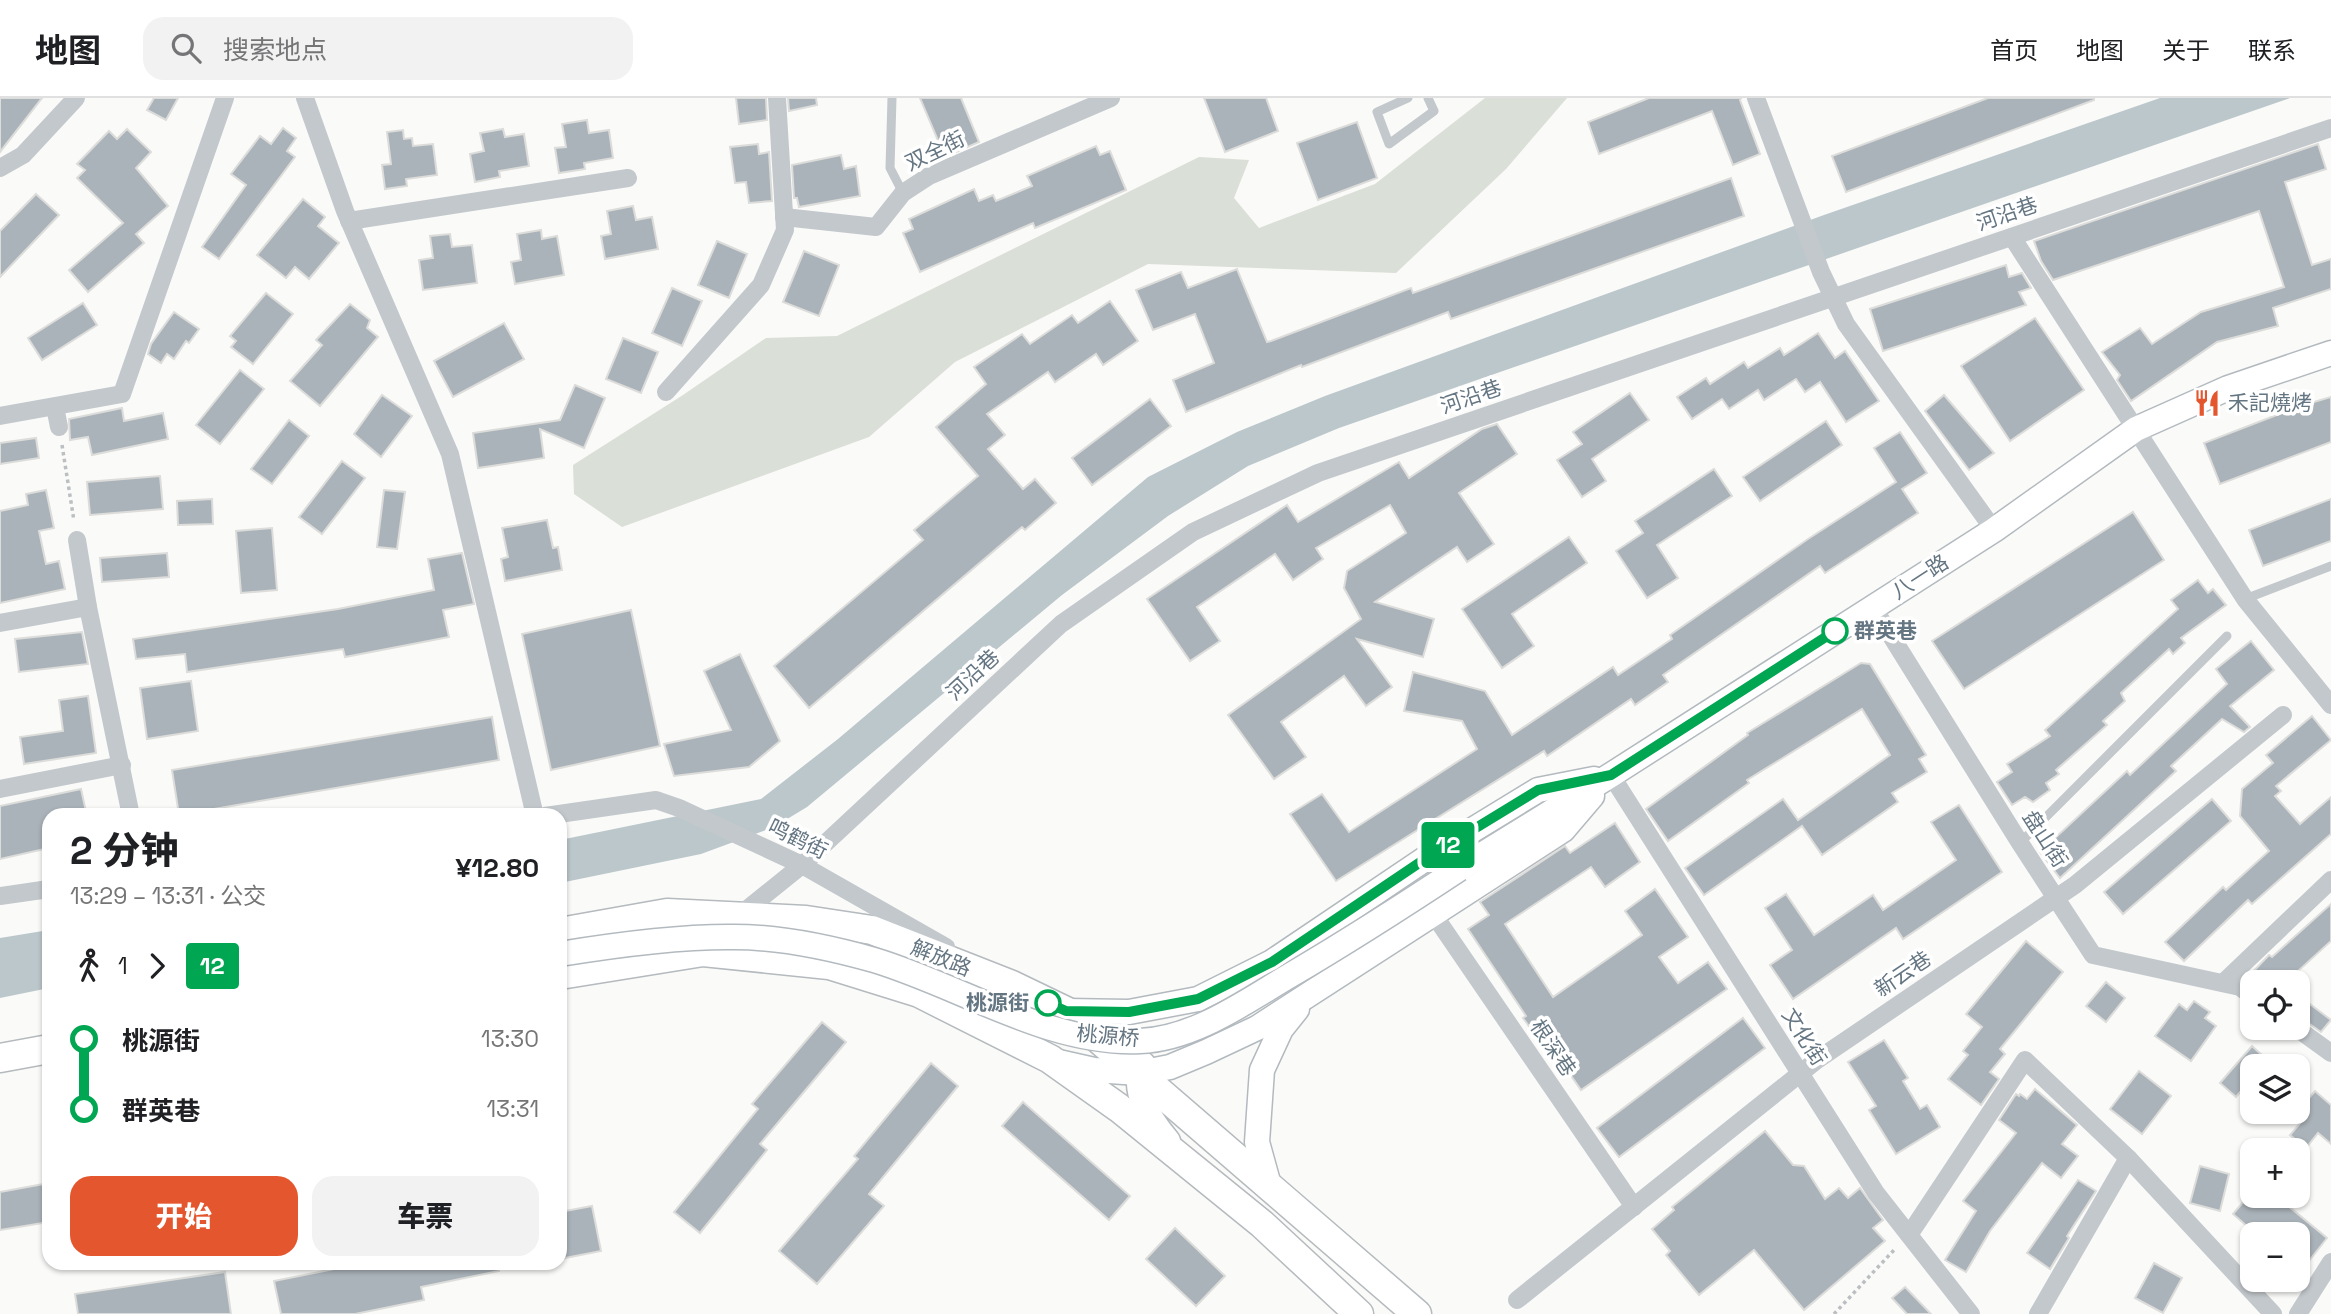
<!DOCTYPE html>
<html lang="zh">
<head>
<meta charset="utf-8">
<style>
  :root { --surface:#fff; --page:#f2f2f2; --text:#202124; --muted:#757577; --line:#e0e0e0; --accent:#e4572e }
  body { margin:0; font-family:"Space Grotesk","Noto Sans SC",sans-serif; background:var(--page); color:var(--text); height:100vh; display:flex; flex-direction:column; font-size:26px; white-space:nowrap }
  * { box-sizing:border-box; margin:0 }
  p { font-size:23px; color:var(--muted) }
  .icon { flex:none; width:38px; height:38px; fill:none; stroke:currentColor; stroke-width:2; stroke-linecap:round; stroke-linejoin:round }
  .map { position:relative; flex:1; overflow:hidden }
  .panel { position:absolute; left:42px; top:710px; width:525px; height:462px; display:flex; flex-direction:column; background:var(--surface); border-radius:21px; box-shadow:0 2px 5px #0004 }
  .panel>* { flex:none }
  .badge { padding:0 14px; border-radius:5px; font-size:24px; line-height:46px }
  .tools { position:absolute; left:2240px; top:872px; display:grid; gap:14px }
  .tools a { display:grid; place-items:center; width:70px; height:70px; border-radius:14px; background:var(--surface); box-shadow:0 2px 5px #0004; font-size:35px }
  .map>.badge { position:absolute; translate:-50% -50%; box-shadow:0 0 0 4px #fff }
  .legs { display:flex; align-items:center; gap:10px; height:77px; padding:0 28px; font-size:23px }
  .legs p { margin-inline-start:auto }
  .summary { display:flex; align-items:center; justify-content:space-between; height:119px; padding:0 28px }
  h1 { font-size:38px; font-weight:800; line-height:52px }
  .primary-button { display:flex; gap:14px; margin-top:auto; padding:14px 28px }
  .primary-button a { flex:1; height:80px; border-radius:21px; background:var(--accent); color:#fff; font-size:28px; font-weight:800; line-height:80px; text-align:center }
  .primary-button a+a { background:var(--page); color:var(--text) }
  ul { padding:0 28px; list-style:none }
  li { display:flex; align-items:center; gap:24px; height:70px; font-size:26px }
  li i { display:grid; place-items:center; width:10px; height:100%; margin:0 9px; background:currentColor }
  li i::after { content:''; width:18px; height:18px; margin:-9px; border:5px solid; border-radius:50%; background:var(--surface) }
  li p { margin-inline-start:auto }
  li:first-child i { background:linear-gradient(#0000 50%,currentColor 0) }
  li:last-child i { background:linear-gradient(currentColor 50%,#0000 0) }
  header { display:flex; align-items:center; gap:42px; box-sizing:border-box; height:98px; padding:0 35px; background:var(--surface); border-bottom:2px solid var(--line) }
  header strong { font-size:33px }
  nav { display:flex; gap:38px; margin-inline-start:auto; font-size:24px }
  .search { width:490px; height:63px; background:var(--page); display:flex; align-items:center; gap:18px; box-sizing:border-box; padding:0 24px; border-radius:21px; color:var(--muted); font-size:26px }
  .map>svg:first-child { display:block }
  .green { fill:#dadfd7 }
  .water { fill:#bbc7cb }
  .building { fill:#aab3b9; stroke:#dcdcda; stroke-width:2 }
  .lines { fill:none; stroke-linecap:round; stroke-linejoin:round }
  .secondary-casing { stroke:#b3babf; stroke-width:27 }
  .primary-casing { stroke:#b5babe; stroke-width:31 }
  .path { stroke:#bbbfc2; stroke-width:3.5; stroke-dasharray:3.5 3.5; stroke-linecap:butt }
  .lane { stroke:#c3c8cc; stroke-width:9 }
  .street { stroke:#c3c8cc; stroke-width:18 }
  .secondary { stroke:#fff; stroke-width:24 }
  .primary { stroke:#fff; stroke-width:28 }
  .secondary-bridge-casing { stroke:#b3babf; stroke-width:27; stroke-linecap:butt }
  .secondary-bridge { stroke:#fff; stroke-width:24 }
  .line-1-casing { stroke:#fff; stroke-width:16 }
  .line-1 { stroke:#00a651; stroke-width:10 }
  .stop-1-dot { fill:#fff; stroke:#00a651; stroke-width:3.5 }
  .labels { text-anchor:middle; stroke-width:7; stroke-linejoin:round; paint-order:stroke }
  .street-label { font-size:21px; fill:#657683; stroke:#fff }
  .poi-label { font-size:21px; fill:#657683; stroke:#fff; text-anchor:start }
  .stop-label { font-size:21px; font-weight:bold; fill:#657683; stroke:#fff; text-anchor:start }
</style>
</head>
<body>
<header>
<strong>地图</strong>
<div class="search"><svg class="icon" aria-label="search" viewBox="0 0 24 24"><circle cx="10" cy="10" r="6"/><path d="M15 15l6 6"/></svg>搜索地点</div>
<nav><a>首页</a><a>地图</a><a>关于</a><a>联系</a></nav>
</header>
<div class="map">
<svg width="2331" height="1216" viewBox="0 0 2331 1216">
  <rect width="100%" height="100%" fill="#fafaf8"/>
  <polygon class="green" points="1485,0 1567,0 1506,71 1396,175 1148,166 955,264 869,339 622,429 574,396 573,367 683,297 766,240 837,238 1199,59 1249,62 1234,100 1259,130 1375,86"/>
  <g class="water">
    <polygon points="2160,0 2290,0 1339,330 1248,368 1168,418 1062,497 807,709 774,729 701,756 560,785 560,742 761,701 838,641 1148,379 1237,334 1325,298 1824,117"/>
    <polygon points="49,832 49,890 0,900 0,840"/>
  </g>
  <g class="building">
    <polygon points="0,0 42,0 0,54"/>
    <polygon points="154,0 178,0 166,22 147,12"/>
    <polygon points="736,0 766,0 767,22 739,26"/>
    <polygon points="788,0 816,0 817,7 789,13"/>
    <polygon points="920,0 961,0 979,44 945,59"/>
    <polygon points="1204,0 1266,0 1278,33 1225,54"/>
    <polygon points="1649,0 1741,0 1740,2 1760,56 1733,67 1712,13 1599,56 1588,24"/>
    <polygon points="1988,0 2094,0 2094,2 1846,94 1832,58"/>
    <polygon points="587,22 589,35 609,32 613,60 584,65 585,71 559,75 555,50 566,49 562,26"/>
    <polygon points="1357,24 1377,80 1318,102 1297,45"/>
    <polygon points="283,30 296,40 287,53 295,59 219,161 202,149 246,87 231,76 260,38 271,46"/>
    <polygon points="127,31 151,54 136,70 168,108 136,136 144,145 88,194 69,172 123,125 77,80 85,72 77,66 109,33 117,41"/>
    <polygon points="503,31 505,39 524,36 529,68 499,73 500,79 475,84 470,56 484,53 480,35"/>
    <polygon points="403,32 404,41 412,40 413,48 433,46 437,77 406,81 407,88 385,91 382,67 391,66 387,34"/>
    <polygon points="758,46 759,56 769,54 772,103 749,105 746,84 735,85 730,49"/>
    <polygon points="2318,46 2326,71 2285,84 2312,167 2331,161 2331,191 2273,210 2278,228 2217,244 2131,303 2117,282 2120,277 2102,254 2140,230 2152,246 2201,214 2284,189 2259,113 2053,182 2041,163 2034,143"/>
    <polygon points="1096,48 1100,57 1110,53 1126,92 1035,130 1033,125 920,174 903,135 913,131 909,121 974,91 979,103 993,97 996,103 1032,88 1027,78"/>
    <polygon points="841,57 844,71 856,68 860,98 799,109 797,100 794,100 792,67"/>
    <polygon points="1731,80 1744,118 1451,221 1448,214 1302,269 1301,267 1186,314 1173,282 1214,265 1195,216 1153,232 1136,192 1181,174 1188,190 1237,171 1267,244 1271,243 1411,190 1413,195"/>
    <polygon points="36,96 59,117 0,179 0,133"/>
    <polygon points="303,101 325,119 318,128 339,145 309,181 295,169 286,180 257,157"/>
    <polygon points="633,108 636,122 652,119 658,151 605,161 601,138 611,136 607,113"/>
    <polygon points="541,132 542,141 557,138 564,177 515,186 511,164 521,162 517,136"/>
    <polygon points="450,136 452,149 472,147 477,185 423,192 419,162 433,160 430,138"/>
    <polygon points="717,143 747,156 729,200 698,187"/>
    <polygon points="804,153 839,167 819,218 783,204"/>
    <polygon points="2006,167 2009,179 2022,175 2031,190 2019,194 2026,207 1883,253 1870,211"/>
    <polygon points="672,190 702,203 682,248 652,235"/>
    <polygon points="266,195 293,216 253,266 231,249 236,243 230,238"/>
    <polygon points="1110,203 1138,243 1103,267 1096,256 1055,284 1048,274 987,316 1005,337 988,351 1023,391 1035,381 1056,405 1025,432 1022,429 809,610 774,568 923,442 914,432 978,378 936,329 986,286 974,269 1022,236 1030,246 1072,217 1078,225"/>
    <polygon points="83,205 97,227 42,262 28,240"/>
    <polygon points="350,206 370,222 367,230 378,239 320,308 290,283 322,247 316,242"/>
    <polygon points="174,214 199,231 189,245 186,243 174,261 167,256 161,265 148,256 151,246"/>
    <polygon points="2035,220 2084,292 2010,343 1961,268"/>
    <polygon points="504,225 524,261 453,299 434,263"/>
    <polygon points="1818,235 1835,260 1845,253 1879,303 1846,324 1820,284 1805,294 1796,281 1764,302 1758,292 1729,311 1722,301 1692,321 1677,299 1706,280 1710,286 1744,264 1748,270 1780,250 1784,257"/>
    <polygon points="623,240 658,254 641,295 606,281"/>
    <polygon points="240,272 264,291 220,346 196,327"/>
    <polygon points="575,287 605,300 584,350 540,331 544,360 478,370 473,335 560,322"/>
    <polygon points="1630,295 1649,322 1592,361 1606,383 1582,399 1557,362 1582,346 1573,334"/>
    <polygon points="382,297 412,318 381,359 354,336"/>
    <polygon points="1944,297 1994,355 1969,372 1925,313"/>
    <polygon points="2331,299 2331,344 2220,386 2204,345 2300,308"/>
    <polygon points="1150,301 1171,328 1092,387 1072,360"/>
    <polygon points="122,310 124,323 163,315 168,341 92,357 88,339 70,342 69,321"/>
    <polygon points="289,322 309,338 272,386 251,371"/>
    <polygon points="1826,323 1842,347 1760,403 1743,379"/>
    <polygon points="1497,326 1517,356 1459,395 1494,446 1467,464 1457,449 1375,504 1434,521 1423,559 1357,541 1392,589 1366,608 1344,578 1281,624 1306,659 1274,681 1228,617 1361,521 1344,490 1347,473 1406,435 1390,407 1316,450 1323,461 1293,482 1275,456 1197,509 1220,543 1190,563 1147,501 1287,407 1298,424 1399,364 1409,380 1482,331"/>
    <polygon points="1900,334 1927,375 1902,391 1918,415 1825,475 1820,468 1663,577 1668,584 1635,607 1631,601 1547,658 1544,653 1336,783 1290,716 1322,696 1349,734 1477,651 1462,623 1404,613 1413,574 1485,593 1512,637 1613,569 1618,577 1672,541 1670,537 1808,441 1896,384 1874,350"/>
    <polygon points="36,340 39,360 0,366 0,345"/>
    <polygon points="342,363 365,380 322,436 299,419"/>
    <polygon points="1714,371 1732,398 1657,447 1678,480 1647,500 1616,453 1643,435 1635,423"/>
    <polygon points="160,378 163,411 90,417 87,384"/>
    <polygon points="46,392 54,430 39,433 46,466 59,463 65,491 0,505 0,413 28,407 26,396"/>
    <polygon points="384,392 405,394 397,451 377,449"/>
    <polygon points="212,401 213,426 178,427 177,403"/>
    <polygon points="2331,401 2331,443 2263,468 2249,432"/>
    <polygon points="2133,414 2164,462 1964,591 1932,543"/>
    <polygon points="547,422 553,450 558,449 562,472 505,483 501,461 508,459 502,430"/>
    <polygon points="272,430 277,492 241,495 236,433"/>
    <polygon points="1569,439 1587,465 1512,516 1534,548 1502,570 1462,511"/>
    <polygon points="167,455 169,479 102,484 100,460"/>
    <polygon points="462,455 474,506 443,512 449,539 345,559 343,551 187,574 185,556 136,561 133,541 338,511 434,492 428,461"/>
    <polygon points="2198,482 2208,495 2213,491 2226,507 2181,540 2185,545 2173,556 2169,551 2121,595 2125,603 2103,623 2107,627 2056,672 2059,676 2046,685 2050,692 2033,704 2025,699 2012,707 1997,684 2012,674 2007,666 2050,638 2045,632 2178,511 2171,502"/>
    <polygon points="631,512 660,648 551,672 522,536"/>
    <polygon points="82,534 88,566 19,574 15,541"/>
    <polygon points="2251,543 2274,572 2230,608 2250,629 2244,634 2222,621 2171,668 2176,673 2060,780 2040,754 2127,673 2130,677 2227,586 2216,571"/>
    <polygon points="740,556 780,643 749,669 674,678 664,646 731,632 704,573"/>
    <polygon points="1861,565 1870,566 1926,657 1919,661 1927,674 1892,695 1898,704 1822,757 1802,728 1704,797 1685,770 1783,701 1798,722 1890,657 1862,611 1747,682 1749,685 1668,743 1646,711 1748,637 1747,635"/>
    <polygon points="191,583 198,633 147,641 140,590"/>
    <polygon points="88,598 96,655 24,666 20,639 63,633 59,602"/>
    <polygon points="2312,618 2331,642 2276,688 2281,693 2275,698 2300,726 2331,699 2331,736 2252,806 2248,802 2184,863 2165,844 2223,789 2226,792 2269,753 2240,718 2242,691 2273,665 2266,657"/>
    <polygon points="492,619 499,662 179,717 172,672"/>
    <polygon points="81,691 87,718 49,718 49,750 0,761 0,708"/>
    <polygon points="2212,701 2231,723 2123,816 2104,794"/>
    <polygon points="1959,707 2002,774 1903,841 1896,830 1793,901 1770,867 1792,852 1765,810 1786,796 1814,837 1873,797 1883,812 1956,762 1931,724"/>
    <polygon points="1615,725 1640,764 1605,789 1591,769 1505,826 1553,899 1642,837 1625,813 1655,791 1688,839 1659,859 1678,885 1708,864 1727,891 1581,992 1549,946 1544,949 1523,920 1526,918 1468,831 1489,817 1480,804 1565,748 1570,755"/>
    <polygon points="2331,806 2331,843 2286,884 2252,884 2247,880 2269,857 2272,859"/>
    <polygon points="2026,843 2063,874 2000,951 2005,956 1990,974 1999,981 1981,1007 1948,981 1968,957 1963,953 1982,929 1966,916"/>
    <polygon points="2106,884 2125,900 2106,924 2086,908"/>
    <polygon points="2298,897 2331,922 2321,934 2298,918"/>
    <polygon points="2194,903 2210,914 2205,920 2216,928 2191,963 2155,938 2179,906 2187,912"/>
    <polygon points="1743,920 1765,950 1619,1059 1597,1030"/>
    <polygon points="822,924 846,944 760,1046 767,1052 700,1135 674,1114 758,1011 752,1006"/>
    <polygon points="1884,942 1908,980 1903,983 1920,1011 1927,1007 1940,1029 1896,1056 1869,1012 1876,1008 1848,964"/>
    <polygon points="2252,948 2274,968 2252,968 2252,980 2236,999 2220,985"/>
    <polygon points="931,965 958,988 869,1096 884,1108 817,1186 779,1153 858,1061 854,1058"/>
    <polygon points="2139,973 2171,998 2142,1036 2110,1011"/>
    <polygon points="2035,991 2077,1027 2062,1046 2078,1058 2061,1080 2042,1065 1990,1133 1966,1174 1945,1162 1976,1113 1963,1103 2016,1035 1999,1022 2016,996 2019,998 2020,996 2027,1001"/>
    <polygon points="2315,993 2331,1007 2331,1046 2318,1035 2306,1050 2290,1037 2302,1023 2294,1017"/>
    <polygon points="1023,1004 1130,1098 1109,1122 1002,1028"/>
    <polygon points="1765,1033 1793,1067 1804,1068 1825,1101 1839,1090 1848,1100 1860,1090 1883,1122 1873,1130 1885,1143 1804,1212 1754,1152 1699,1197 1666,1157 1670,1153 1652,1131 1674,1112 1672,1109"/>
    <polygon points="2200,1068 2229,1076 2220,1113 2190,1105"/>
    <polygon points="2078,1082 2096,1093 2067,1138 2069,1140 2050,1171 2027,1155"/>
    <polygon points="49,1085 49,1124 0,1132 0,1094"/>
    <polygon points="2249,1097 2275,1097 2327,1140 2298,1177 2298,1136 2256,1136 2233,1116"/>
    <polygon points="592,1108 601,1153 560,1161 560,1114"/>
    <polygon points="1175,1130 1225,1178 1196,1208 1146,1161"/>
    <polygon points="2154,1165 2182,1180 2163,1215 2135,1200"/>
    <polygon points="359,1166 499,1166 499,1173 421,1189 424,1202 355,1216 281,1216 274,1183"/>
    <polygon points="225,1174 231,1216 78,1216 75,1196"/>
    <polygon points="1905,1189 1931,1216 1907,1216 1892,1200"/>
  </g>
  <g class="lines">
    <defs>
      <g id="secondary">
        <polyline points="1459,771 1611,677 1994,432 2136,331 2228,290 2331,255"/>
        <polyline points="1066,913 1129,914 1198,901 1272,864 1425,761 1538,692 1594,681"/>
        <polyline points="1054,963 1094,972 1139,975 1170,969 1206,954 1257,930 1563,732 1592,698"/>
        <path d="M1143,966C1130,993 1151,1023 1168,1043"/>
        <polyline points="1270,1091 1257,1044 1262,972 1281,931 1297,911"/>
      </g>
      <g id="primary">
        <polyline points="560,834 667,815 806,822 872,832 1012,887 1066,913 1417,1216"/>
        <polyline points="560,877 703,854 829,867 919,895 1050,961 1119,1010 1262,1126 1359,1216"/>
        <polyline points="0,960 49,951"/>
      </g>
    </defs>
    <use href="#secondary" class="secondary-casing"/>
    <use href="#primary" class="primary-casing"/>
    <g class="path">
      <polyline points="62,347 74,423"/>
      <polyline points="1834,1216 1895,1151"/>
    </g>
    <g class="lane">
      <polyline points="892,0 890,70 903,95"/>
      <polyline points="1408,0 1377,14 1389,46 1434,13 1428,0"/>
      <polyline points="2245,501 2331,468"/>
      <polyline points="2020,745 2227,538"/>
    </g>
    <g class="street">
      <polyline points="305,0 345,113 450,356 535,718"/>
      <polyline points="1756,0 1821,174 1846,226 1994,432"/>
      <polyline points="0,70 23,57 76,0"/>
      <polyline points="784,119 876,129 903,95 929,78 1111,0"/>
      <polyline points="349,123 628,80"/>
      <polyline points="2012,139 2245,501 2331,607"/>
      <polyline points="666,294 761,187 785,132 777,0"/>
      <polyline points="55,309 59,329"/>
      <polyline points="0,318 122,296 225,0"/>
      <polyline points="77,442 88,509"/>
      <polyline points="1873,509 2020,745 2093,857 2240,889 2252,898"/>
      <polyline points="0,525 88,509 131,718"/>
      <polyline points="1611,677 1876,1095 1971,1216"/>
      <polyline points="0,691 122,667"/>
      <polyline points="545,718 656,702 679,710 802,767 946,849"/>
      <polyline points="0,798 49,791"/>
      <polyline points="740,817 802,767 1061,526 1193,434 1318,375 2331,30"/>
      <polyline points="1434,817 1634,1109"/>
      <polyline points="2223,885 2331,782"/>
      <polyline points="2295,929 2331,955"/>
      <polyline points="1909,1137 2025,962 2128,1060 2273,1216"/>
      <polyline points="1517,1202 1817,962 2075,787 2283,617"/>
      <polyline points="2038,1216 2128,1060"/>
      <polyline points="2298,1216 2331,1164"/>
    </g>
    <use href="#secondary" class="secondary"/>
    <use href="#primary" class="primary"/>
    <defs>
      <path id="secondary-bridge" d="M560,856C615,847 672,839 728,839C777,838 828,849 874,862C961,888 1048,947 1140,943C1194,941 1245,904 1289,878C1347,844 1403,808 1459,771"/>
    </defs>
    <use href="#secondary-bridge" class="secondary-bridge-casing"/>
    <use href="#secondary-bridge" class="secondary-bridge"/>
  </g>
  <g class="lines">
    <defs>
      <polyline id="line-1" points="1048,905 1066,913 1129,914 1198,901 1272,864 1425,761 1538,692 1611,677 1835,533"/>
    </defs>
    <use href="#line-1" class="line-1-casing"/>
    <use href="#line-1" class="line-1"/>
  </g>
  <defs>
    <symbol id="restaurant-bare" viewBox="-9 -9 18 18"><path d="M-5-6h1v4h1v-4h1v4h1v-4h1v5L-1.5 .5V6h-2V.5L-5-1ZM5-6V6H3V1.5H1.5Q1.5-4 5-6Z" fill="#e4572e" stroke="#fff" stroke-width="2.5" paint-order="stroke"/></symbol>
  </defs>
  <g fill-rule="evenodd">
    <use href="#restaurant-bare" x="2188" y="286" width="38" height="38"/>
  </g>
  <g class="stop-1-dot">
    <circle cx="1835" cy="533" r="12"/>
    <circle cx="1048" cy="905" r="12"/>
  </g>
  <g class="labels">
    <g class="street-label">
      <text transform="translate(935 53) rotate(-26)" y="7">双全街</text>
      <text transform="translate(2007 116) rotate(-19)" y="7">河沿巷</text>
      <text transform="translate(1471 299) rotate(-19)" y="7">河沿巷</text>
      <text transform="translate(1920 479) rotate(-33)" y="7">八一路</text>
      <text transform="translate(973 577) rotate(-43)" y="7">河沿巷</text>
      <text transform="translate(798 741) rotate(26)" y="7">鸣鹤街</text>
      <text transform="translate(2045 741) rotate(57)" y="7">盘山街</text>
      <text transform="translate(941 860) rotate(22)" y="7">解放路</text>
      <text transform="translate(1903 876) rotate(-34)" y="7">新云巷</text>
      <text transform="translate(1108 938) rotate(5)" y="7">桃源桥</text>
      <text transform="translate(1804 939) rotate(58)" y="7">文化街</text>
      <text transform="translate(1553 950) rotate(56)" y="7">根深巷</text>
    </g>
    <g class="poi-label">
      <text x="2228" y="312">禾記燒烤</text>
    </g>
    <g class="stop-label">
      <text x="1854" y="540">群英巷</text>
      <text x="1029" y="912" text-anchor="end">桃源街</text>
    </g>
  </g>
</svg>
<div class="tools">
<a><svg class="icon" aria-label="locate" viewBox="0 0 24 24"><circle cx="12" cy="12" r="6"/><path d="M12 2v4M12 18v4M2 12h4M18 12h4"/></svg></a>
<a><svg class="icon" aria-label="layers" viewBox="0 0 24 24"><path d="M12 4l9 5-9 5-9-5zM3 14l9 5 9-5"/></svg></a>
<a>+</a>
<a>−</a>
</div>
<b class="badge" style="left:1448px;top:747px;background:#00a651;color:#fff">12</b>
<section class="panel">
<div class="summary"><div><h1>2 分钟</h1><p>13:29 – 13:31 · 公交</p></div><b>¥12.80</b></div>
<div class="legs"><svg class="icon" aria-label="walk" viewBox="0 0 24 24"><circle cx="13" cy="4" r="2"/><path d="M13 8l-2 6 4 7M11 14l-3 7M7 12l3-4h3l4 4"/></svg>1<svg class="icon" aria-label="forward" viewBox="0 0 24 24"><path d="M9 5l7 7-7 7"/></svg><b class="badge" style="background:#00a651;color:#fff">12</b></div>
<ul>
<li><i style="color:#00a651"></i><b>桃源街</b><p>13:30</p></li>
<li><i style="color:#00a651"></i><b>群英巷</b><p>13:31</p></li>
</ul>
<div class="primary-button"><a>开始</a><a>车票</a></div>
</section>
</div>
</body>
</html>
